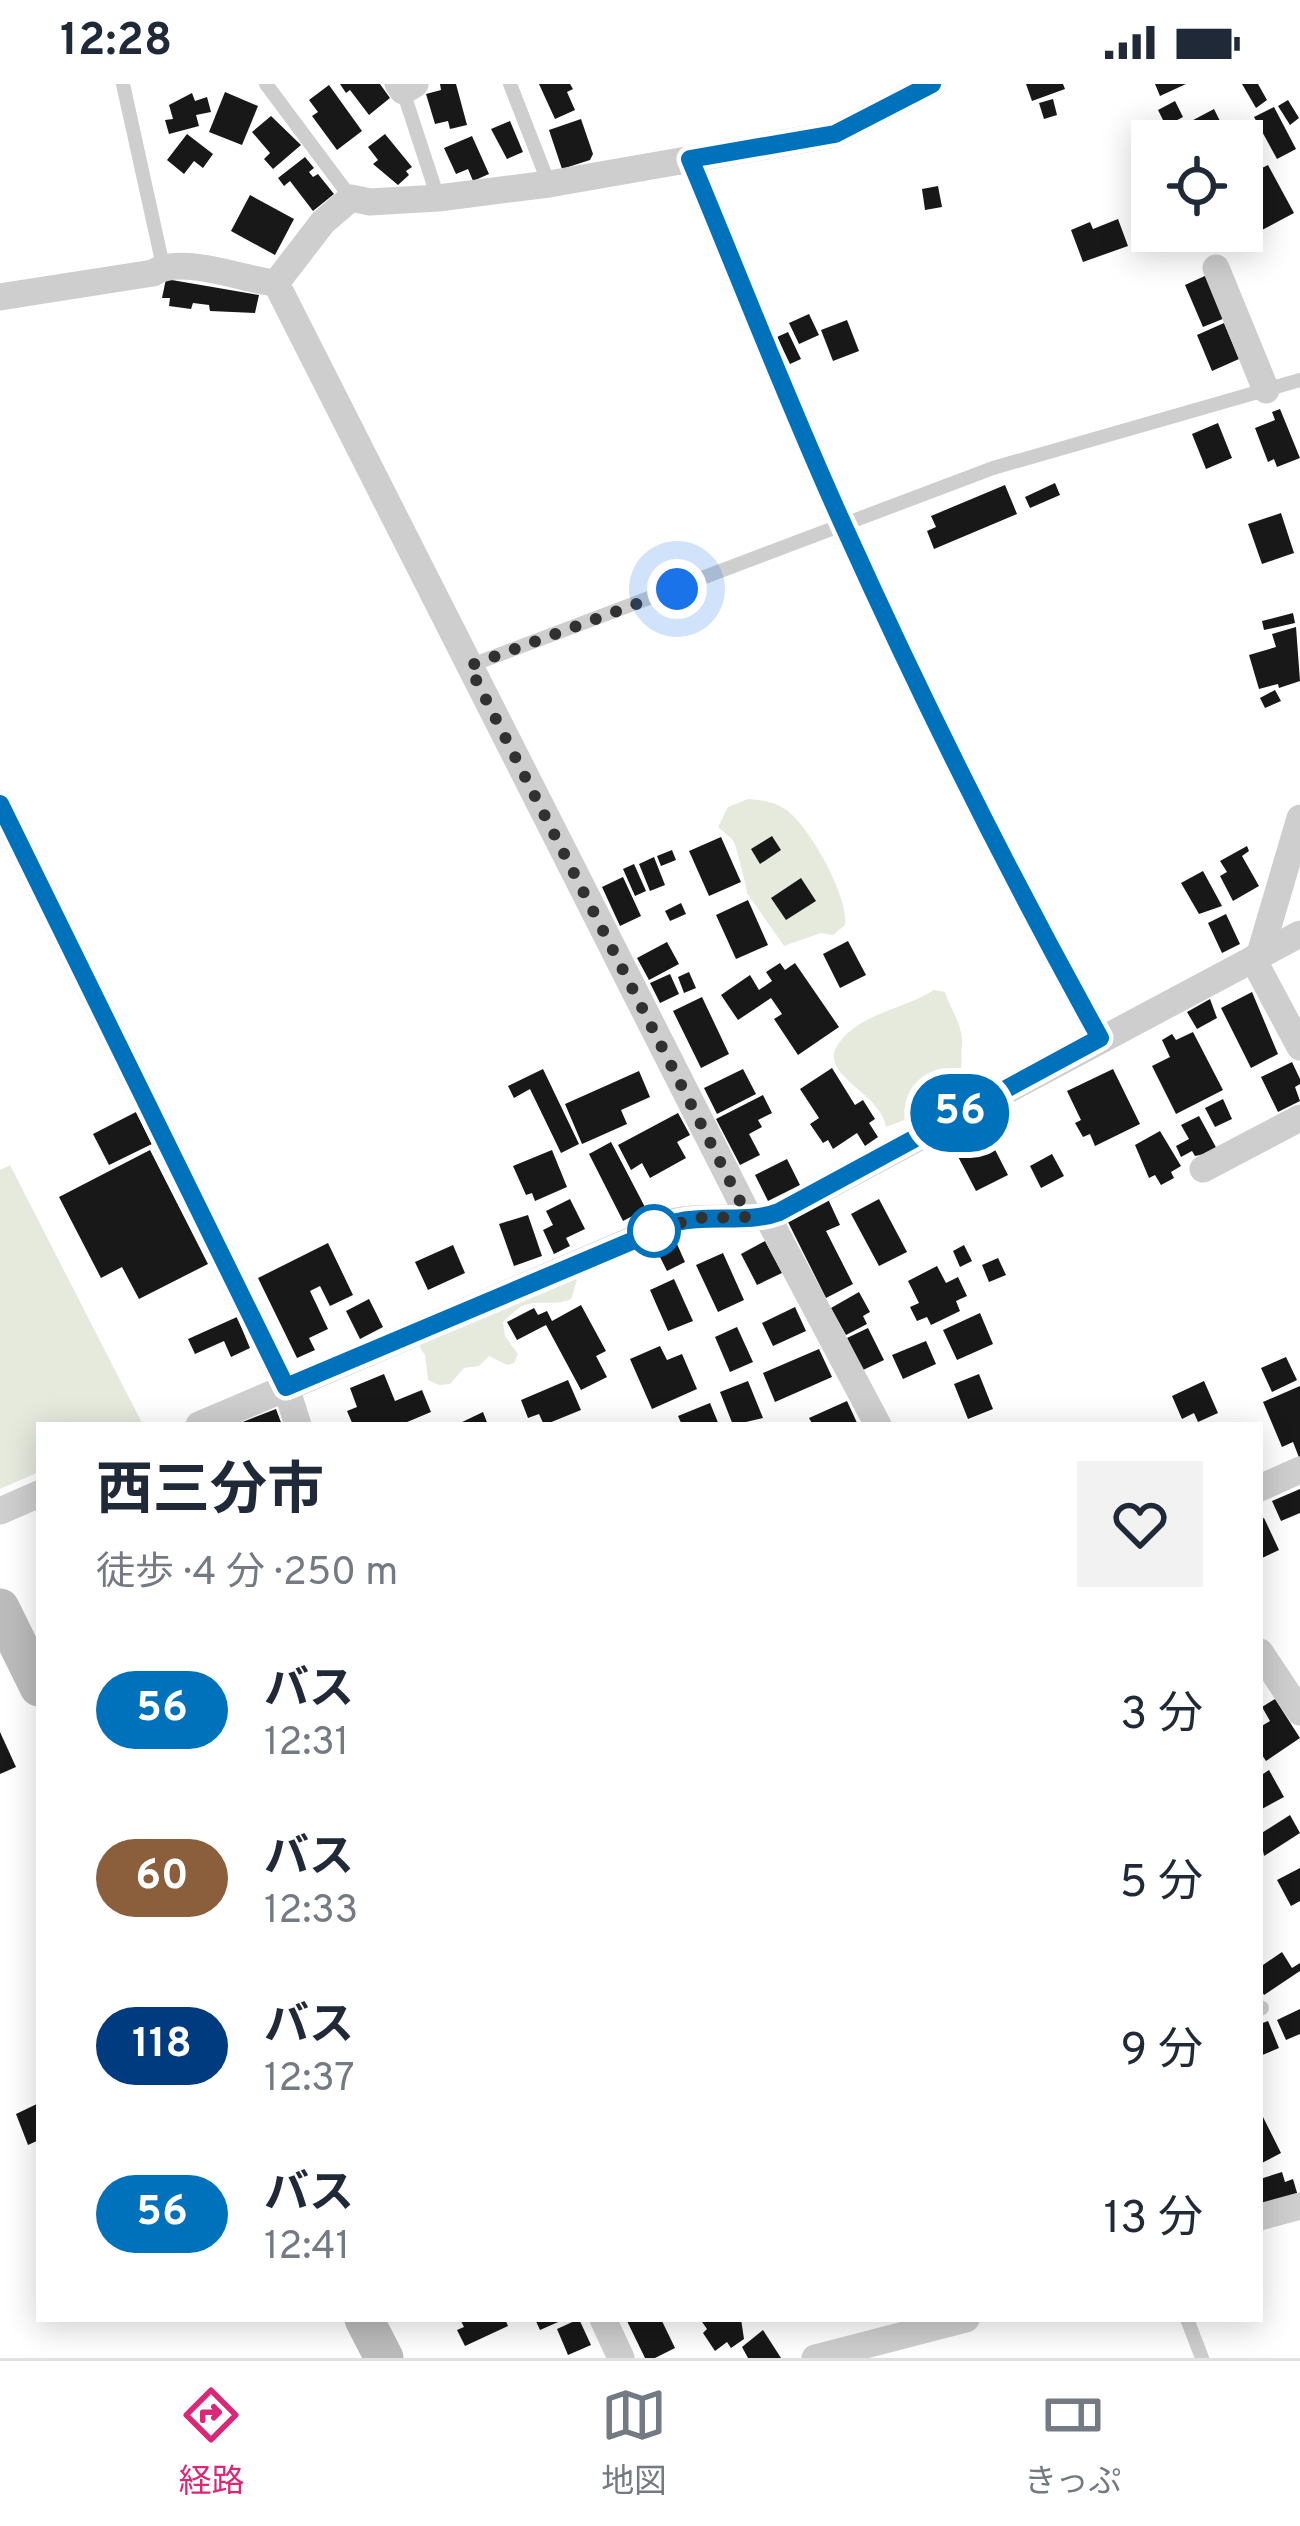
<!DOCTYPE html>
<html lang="ja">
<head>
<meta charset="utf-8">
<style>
  :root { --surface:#fff; --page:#f2f2f3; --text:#1f2937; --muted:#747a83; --line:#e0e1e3; --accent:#db2777 }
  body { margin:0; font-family:Overpass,"Noto Sans JP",sans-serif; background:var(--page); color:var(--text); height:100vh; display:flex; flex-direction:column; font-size:45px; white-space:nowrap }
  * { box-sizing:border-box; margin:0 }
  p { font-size:39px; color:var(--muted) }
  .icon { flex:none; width:66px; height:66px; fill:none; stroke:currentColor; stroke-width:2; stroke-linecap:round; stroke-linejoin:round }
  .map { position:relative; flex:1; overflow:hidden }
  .drawer { position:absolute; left:36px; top:1338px; width:1227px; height:900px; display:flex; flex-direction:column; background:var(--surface); border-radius:0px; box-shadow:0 6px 30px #0003 }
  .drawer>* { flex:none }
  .badge { padding:0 24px; border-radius:39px; font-size:42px; line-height:78px }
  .tools { position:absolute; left:1131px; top:36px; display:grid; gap:24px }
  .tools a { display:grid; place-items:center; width:132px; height:132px; border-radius:0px; background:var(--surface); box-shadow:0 6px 30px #0003; font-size:60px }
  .you { position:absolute; width:60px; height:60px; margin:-30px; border:9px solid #fff; border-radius:50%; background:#1a73e8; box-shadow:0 0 0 18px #1a73e833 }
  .map>.badge { position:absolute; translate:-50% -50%; box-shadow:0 0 0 6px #fff }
  .round { display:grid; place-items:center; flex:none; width:126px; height:126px; border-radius:0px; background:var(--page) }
  .overview { display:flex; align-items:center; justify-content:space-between; height:204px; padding:0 60px }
  h1 { font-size:57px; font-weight:700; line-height:90px }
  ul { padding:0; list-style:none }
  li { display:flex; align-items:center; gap:36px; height:168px; padding:0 60px }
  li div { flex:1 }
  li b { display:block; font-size:45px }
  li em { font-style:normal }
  li .badge { min-width:132px; font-weight:700; text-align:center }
  .status { display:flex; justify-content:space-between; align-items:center; height:84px; padding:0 60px; background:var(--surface); direction:ltr }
  .status svg { height:33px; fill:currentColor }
  .dock { display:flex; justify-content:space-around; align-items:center; height:168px; border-top:3px solid var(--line); background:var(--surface); font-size:33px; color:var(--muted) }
  .dock a { display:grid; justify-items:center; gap:6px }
  .dock .current { color:var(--accent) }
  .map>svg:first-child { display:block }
  .green { fill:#e5eadd }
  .building { fill:#181818 }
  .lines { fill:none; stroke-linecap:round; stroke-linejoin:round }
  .lane { stroke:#cecece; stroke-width:14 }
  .street { stroke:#cecece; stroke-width:27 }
  .secondary { stroke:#bbb; stroke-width:39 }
  .line-casing { stroke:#fff; stroke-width:27 }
  .line { stroke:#0072bc; stroke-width:18 }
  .walk { stroke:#313131; stroke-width:12; stroke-dasharray:0 21.6 }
  .stop-dot { fill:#fff; stroke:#0072bc; stroke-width:6 }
</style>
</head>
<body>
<div class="status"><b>12:28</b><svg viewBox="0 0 49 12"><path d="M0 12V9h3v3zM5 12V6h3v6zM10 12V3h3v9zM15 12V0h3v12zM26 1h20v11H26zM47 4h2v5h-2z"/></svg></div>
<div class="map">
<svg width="1300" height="2274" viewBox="0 0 1300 2274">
  <rect width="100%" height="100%" fill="#fff"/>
  <g class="green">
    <path d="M748,715C761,716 773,717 785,725C809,741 849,812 845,841L833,851L821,849L784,862L747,809C747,804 736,762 734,758C730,752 723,748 718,743L728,723Z"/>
    <path d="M934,906L945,908C950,924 962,940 962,957C961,974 961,989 963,1007L952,1017L942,1016L921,1030L886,1043C882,1010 819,991 837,962C856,930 905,925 934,906Z"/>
    <polygon points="10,1081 142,1339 39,1341 39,1388 0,1405 0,1086"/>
    <path d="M571,1190L577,1196L571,1215C554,1223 534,1214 519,1224C513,1228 508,1234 503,1238L505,1252L518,1270L514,1279L507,1281L489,1272L479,1282L464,1284L450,1300L439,1301L428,1296L425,1271L420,1264L422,1253Z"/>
  </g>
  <g class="building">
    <polygon points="340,0 380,0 390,14 369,31 350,6 346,9"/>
    <polygon points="440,0 456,0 467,41 450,45 448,37 435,40 426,10 441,6"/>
    <polygon points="539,0 570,0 573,5 567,8 575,26 555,35"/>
    <polygon points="1026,0 1063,0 1065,5 1032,17"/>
    <polygon points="1155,0 1186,0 1160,12"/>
    <polygon points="1242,0 1258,0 1267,16 1256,24"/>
    <polygon points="329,1 362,47 337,66 312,32 318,28 309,16"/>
    <polygon points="225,8 258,22 242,61 209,48"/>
    <polygon points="192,9 195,17 207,13 211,28 196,31 199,42 169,50 165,36 173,35 169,21"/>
    <polygon points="1053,15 1057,31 1044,35 1039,19"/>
    <polygon points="1288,16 1299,34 1290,41 1278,22"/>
    <polygon points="1175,17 1183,33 1166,42 1158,26"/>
    <polygon points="1274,23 1296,65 1277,75 1254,33"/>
    <polygon points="1214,25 1230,57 1188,57 1180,43"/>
    <polygon points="271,32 301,61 273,85 264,75 270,69 252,48"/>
    <polygon points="581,35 593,70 590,76 562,85 549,46"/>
    <polygon points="510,37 523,68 507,75 491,45"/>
    <polygon points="187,50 213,70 203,84 194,77 184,90 167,76"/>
    <polygon points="385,50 412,83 406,87 409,91 398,101 373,80 378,76 368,63"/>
    <polygon points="472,52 489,90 473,97 468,85 456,90 444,64"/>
    <polygon points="305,73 314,84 309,88 313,93 318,90 334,110 313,127 290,97 284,102 278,94"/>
    <polygon points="1268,81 1294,129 1262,146 1242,108 1242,94"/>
    <polygon points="938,102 942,123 925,126 922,105"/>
    <polygon points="250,111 294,135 275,171 231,147"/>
    <polygon points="1118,135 1128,162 1083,178 1071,146 1090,138 1093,145"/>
    <polygon points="1207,191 1225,234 1203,243 1185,201"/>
    <polygon points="166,195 259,211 255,229 210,227 209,221 193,219 191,225 169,222 170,214 162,214"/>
    <polygon points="809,230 819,251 799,260 789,239"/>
    <polygon points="847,236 859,267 833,277 821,246"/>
    <polygon points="1224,239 1239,275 1212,287 1197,251"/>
    <polygon points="788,248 801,275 790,280 777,253"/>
    <polygon points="1280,325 1300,374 1277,383 1274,375 1268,378 1255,344 1275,336 1272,328"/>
    <polygon points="1218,339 1232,374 1206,385 1192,350"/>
    <polygon points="1055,399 1060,411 1030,424 1025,413"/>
    <polygon points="1005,401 1017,430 934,465 927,447 936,443 931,432"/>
    <polygon points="1281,429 1294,469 1262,480 1248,440"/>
    <polygon points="1293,529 1295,539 1264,546 1262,537"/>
    <polygon points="1296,543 1300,597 1279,604 1278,600 1259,605 1249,571 1276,563 1272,550"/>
    <polygon points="1275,606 1281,617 1265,624 1260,614"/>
    <polygon points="772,752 781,766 760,780 751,765"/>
    <polygon points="721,753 741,798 709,812 689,767"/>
    <polygon points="1247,762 1249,767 1242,772 1259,802 1233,817 1220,792 1227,788 1220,777"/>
    <polygon points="672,766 676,776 661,782 657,772"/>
    <polygon points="654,773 665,801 650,807 639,780"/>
    <polygon points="634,780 646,807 635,812 623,785"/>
    <polygon points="1203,787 1222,822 1199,830 1181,799"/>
    <polygon points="623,793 641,832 620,842 602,803"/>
    <polygon points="801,794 816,817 786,836 771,814"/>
    <polygon points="748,816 768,861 736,875 716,831"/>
    <polygon points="681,819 686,830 670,837 665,827"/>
    <polygon points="1226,830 1240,860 1222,869 1208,839"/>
    <polygon points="848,857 866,891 840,904 823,870"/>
    <polygon points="667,858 679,880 649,896 637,874"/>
    <polygon points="780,879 785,886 795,879 839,943 798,971 774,935 782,930 771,914 738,936 721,911 750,891 759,906 772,897 766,888"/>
    <polygon points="689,888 696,904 684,909 678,893"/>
    <polygon points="670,890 679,910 660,919 650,899"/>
    <polygon points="1252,908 1278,970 1251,984 1221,924"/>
    <polygon points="702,913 729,970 701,984 673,927"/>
    <polygon points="1210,915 1217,934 1197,945 1187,928"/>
    <polygon points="1193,948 1223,1006 1176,1030 1152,982 1170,973 1162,956 1172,950 1176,956"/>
    <polygon points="1292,978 1300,995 1300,1000 1295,1003 1300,1017 1278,1028 1261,993"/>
    <polygon points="832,984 855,1021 863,1016 875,1035 869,1039 878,1053 865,1062 857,1049 833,1065 828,1056 823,1059 810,1040 819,1034 800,1005"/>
    <polygon points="543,985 579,1060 561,1069 530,1005 514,1014 508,1002"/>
    <polygon points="743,985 756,1010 717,1030 704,1004"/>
    <polygon points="1113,985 1140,1040 1095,1062 1090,1050 1083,1053 1075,1039 1081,1036 1067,1007"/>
    <polygon points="639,987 650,1013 621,1026 627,1040 582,1060 565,1020"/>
    <polygon points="763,1011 772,1029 758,1036 762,1043 749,1050 760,1071 740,1081 716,1035"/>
    <polygon points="1223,1015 1232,1035 1215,1043 1205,1024"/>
    <polygon points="136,1028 152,1060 109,1081 93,1050"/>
    <polygon points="678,1029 690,1051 677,1058 686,1074 650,1094 642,1079 631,1086 618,1061"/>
    <polygon points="1199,1032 1218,1067 1195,1072 1192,1067 1181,1073 1176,1062 1189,1055 1181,1041"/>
    <polygon points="965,1045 972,1060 988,1052 1008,1091 976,1107 953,1063 945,1067 941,1057"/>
    <polygon points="1160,1047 1181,1082 1171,1088 1174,1094 1161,1101 1155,1091 1149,1094 1135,1061"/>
    <polygon points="611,1058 646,1125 623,1137 589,1070"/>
    <polygon points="150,1066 208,1180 139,1215 122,1183 101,1194 59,1113"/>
    <polygon points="552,1066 567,1103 535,1117 532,1109 526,1111 513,1082"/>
    <polygon points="1052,1070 1064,1092 1041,1104 1030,1082"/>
    <polygon points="787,1075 800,1101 768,1117 755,1091"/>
    <polygon points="570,1115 585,1145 566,1154 570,1162 554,1170 543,1146 553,1141 546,1127"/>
    <polygon points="828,1115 840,1141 826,1147 853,1200 826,1214 787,1136"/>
    <polygon points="879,1115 907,1168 879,1182 851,1130"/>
    <polygon points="528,1131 542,1172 514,1182 499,1140"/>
    <polygon points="673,1151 685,1178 667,1187 654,1161"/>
    <polygon points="765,1157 782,1189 757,1201 741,1170"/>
    <polygon points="328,1159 353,1211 330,1222 320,1202 310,1207 328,1245 309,1254 315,1266 297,1274 258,1194"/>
    <polygon points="453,1161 465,1189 428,1206 415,1178"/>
    <polygon points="964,1161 972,1177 960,1183 953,1167"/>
    <polygon points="723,1169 744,1216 718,1228 696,1181"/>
    <polygon points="998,1174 1006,1191 989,1198 982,1181"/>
    <polygon points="937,1182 946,1199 958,1193 967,1212 956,1217 960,1227 931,1241 927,1233 917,1237 910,1223 919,1219 908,1197"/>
    <polygon points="674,1195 693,1237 668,1247 650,1206"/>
    <polygon points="859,1208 870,1228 863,1232 867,1240 846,1251 831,1224"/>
    <polygon points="369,1215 383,1243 360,1255 346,1227"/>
    <polygon points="581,1221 606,1267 596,1272 607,1293 581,1306 546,1241 517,1256 507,1238 534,1224 538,1231 547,1227 552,1237"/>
    <polygon points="795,1223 806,1247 773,1262 762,1239"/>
    <polygon points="980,1229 993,1260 957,1276 943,1246"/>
    <polygon points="237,1233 250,1264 231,1273 224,1257 195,1270 188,1255"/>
    <polygon points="737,1243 753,1278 730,1288 715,1253"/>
    <polygon points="868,1244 884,1276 863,1286 847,1254"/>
    <polygon points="926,1257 936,1280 903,1295 892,1271"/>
    <polygon points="660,1262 667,1276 682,1270 697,1305 652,1325 630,1275"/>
    <polygon points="819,1265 832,1293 775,1318 763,1289"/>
    <polygon points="1286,1273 1297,1296 1272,1308 1261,1284"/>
    <polygon points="384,1290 395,1317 422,1306 431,1328 400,1341 353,1341 347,1327 357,1323 350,1304"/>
    <polygon points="979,1290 993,1325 968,1335 954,1300"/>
    <polygon points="568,1296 581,1326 544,1341 539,1330 528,1334 521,1316"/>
    <polygon points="748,1297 763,1334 733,1341 720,1308"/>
    <polygon points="1204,1297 1218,1329 1198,1338 1194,1329 1182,1335 1172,1312"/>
    <polygon points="1300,1302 1300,1376 1293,1358 1282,1363 1263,1318"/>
    <polygon points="847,1317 858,1341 813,1341 809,1334"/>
    <polygon points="710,1319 719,1341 682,1341 678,1332"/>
    <polygon points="276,1325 282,1341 235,1341"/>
    <polygon points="483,1328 488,1341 456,1341"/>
    <polygon points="1300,1405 1300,1429 1281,1437 1272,1417"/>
    <polygon points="1264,1434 1279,1466 1260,1475 1260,1436"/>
    <polygon points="1275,1615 1300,1654 1266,1677 1260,1668 1260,1643 1270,1637 1262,1623"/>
    <polygon points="0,1648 16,1683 0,1690"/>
    <polygon points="1269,1686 1284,1713 1260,1726 1260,1692"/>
    <polygon points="1290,1731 1300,1749 1264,1772 1260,1750"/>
    <polygon points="1300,1784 1300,1817 1291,1822 1277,1796"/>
    <polygon points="1282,1868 1292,1884 1300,1879 1300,1887 1264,1911 1260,1904 1260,1883"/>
    <polygon points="1300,1925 1300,1950 1286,1956 1277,1936"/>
    <polygon points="1268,1937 1279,1964 1260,1972 1260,1940"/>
    <polygon points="39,2019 39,2056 28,2061 16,2030"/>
    <polygon points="1260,2027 1281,2069 1260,2080"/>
    <polygon points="1282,2088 1285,2098 1293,2095 1298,2112 1260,2123 1260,2095"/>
    <polygon points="465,2235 505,2235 508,2242 465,2262 457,2246 464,2243 461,2237"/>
    <polygon points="535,2235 565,2235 540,2246"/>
    <polygon points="579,2235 591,2261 568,2271 557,2245"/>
    <polygon points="626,2235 661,2235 675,2264 655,2274 645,2274"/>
    <polygon points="700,2235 741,2235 744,2255 731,2264 727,2258 715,2267 703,2249 707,2245"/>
    <polygon points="763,2246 781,2274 748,2274 742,2263"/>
  </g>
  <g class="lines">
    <g class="lane">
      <polyline points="123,0 163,182"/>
      <polyline points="266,0 351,114"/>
      <polyline points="510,0 549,100"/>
      <polyline points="403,7 438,114"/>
      <path d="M690,75C742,199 791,325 845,447C923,620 1009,788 1099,954"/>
      <polyline points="469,582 993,384 1300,296"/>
      <polyline points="1260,1925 1262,1924"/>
      <polyline points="1187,2235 1202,2274"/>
    </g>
    <g class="street">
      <polyline points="398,0 403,7 415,0"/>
      <polyline points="1216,184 1266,306"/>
      <polyline points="276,199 749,1133"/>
      <polyline points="276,199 323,138 351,114 370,118 438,114 549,100 835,50 932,0"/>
      <path d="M0,213L153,189C181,170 243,196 276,199"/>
      <polyline points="0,720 286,1303 298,1341"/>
      <polyline points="1259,873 1300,734"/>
      <polyline points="1253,875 1300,963"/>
      <polyline points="1203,1085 1300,1034"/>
      <polyline points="767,1132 878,1341"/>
      <path d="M199,1341L677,1137C710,1130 748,1140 779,1128L1300,850"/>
      <polyline points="1260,1404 1300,1386"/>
      <polyline points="0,1427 39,1410"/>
      <polyline points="1260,1568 1300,1628"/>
      <polyline points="1260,2133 1300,2122"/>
      <polyline points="603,2235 621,2274"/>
      <polyline points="815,2274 966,2235"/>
    </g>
    <g class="secondary">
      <polyline points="0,1524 39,1603"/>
      <polyline points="364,2235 384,2274"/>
    </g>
  </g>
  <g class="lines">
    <defs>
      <path id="line" d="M0,720L286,1303L677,1138C710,1130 748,1140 779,1128L1100,954C1008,788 924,620 846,447C790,325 742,199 690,75L835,50L932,0"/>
    </defs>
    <use href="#line" class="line-casing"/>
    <use href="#line" class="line"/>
    <polyline class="walk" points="654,1147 637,1154 694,1134 748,1133 469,582 677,505"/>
  </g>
  <circle class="stop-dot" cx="654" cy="1147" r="24"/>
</svg>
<div class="tools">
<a><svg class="icon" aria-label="locate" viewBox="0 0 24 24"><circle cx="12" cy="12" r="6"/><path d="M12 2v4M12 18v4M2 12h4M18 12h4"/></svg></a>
</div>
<div class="you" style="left:677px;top:505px"></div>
<b class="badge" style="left:960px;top:1029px;background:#0072bc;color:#fff">56</b>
<section class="drawer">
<div class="overview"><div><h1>西三分市</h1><p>徒歩 · 4 分 · 250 m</p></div><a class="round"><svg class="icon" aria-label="heart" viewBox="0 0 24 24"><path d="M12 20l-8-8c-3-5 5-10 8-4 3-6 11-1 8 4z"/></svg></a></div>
<ul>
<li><span class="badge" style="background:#0072bc;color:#fff">56</span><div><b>バス</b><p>12:31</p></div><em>3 分</em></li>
<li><span class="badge" style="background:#8b5e3c;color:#fff">60</span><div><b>バス</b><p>12:33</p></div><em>5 分</em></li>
<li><span class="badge" style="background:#003b80;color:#fff">118</span><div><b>バス</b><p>12:37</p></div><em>9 分</em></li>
<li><span class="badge" style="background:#0072bc;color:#fff">56</span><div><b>バス</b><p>12:41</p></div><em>13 分</em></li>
</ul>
</section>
</div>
<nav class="dock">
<a class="current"><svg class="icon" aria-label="directions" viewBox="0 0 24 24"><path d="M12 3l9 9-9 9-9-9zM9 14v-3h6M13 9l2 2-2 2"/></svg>経路</a>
<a><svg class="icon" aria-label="map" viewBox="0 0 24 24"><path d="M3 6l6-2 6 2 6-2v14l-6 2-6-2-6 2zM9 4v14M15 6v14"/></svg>地図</a>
<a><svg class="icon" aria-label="tickets" viewBox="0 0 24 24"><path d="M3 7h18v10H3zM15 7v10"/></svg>きっぷ</a>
</nav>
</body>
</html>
